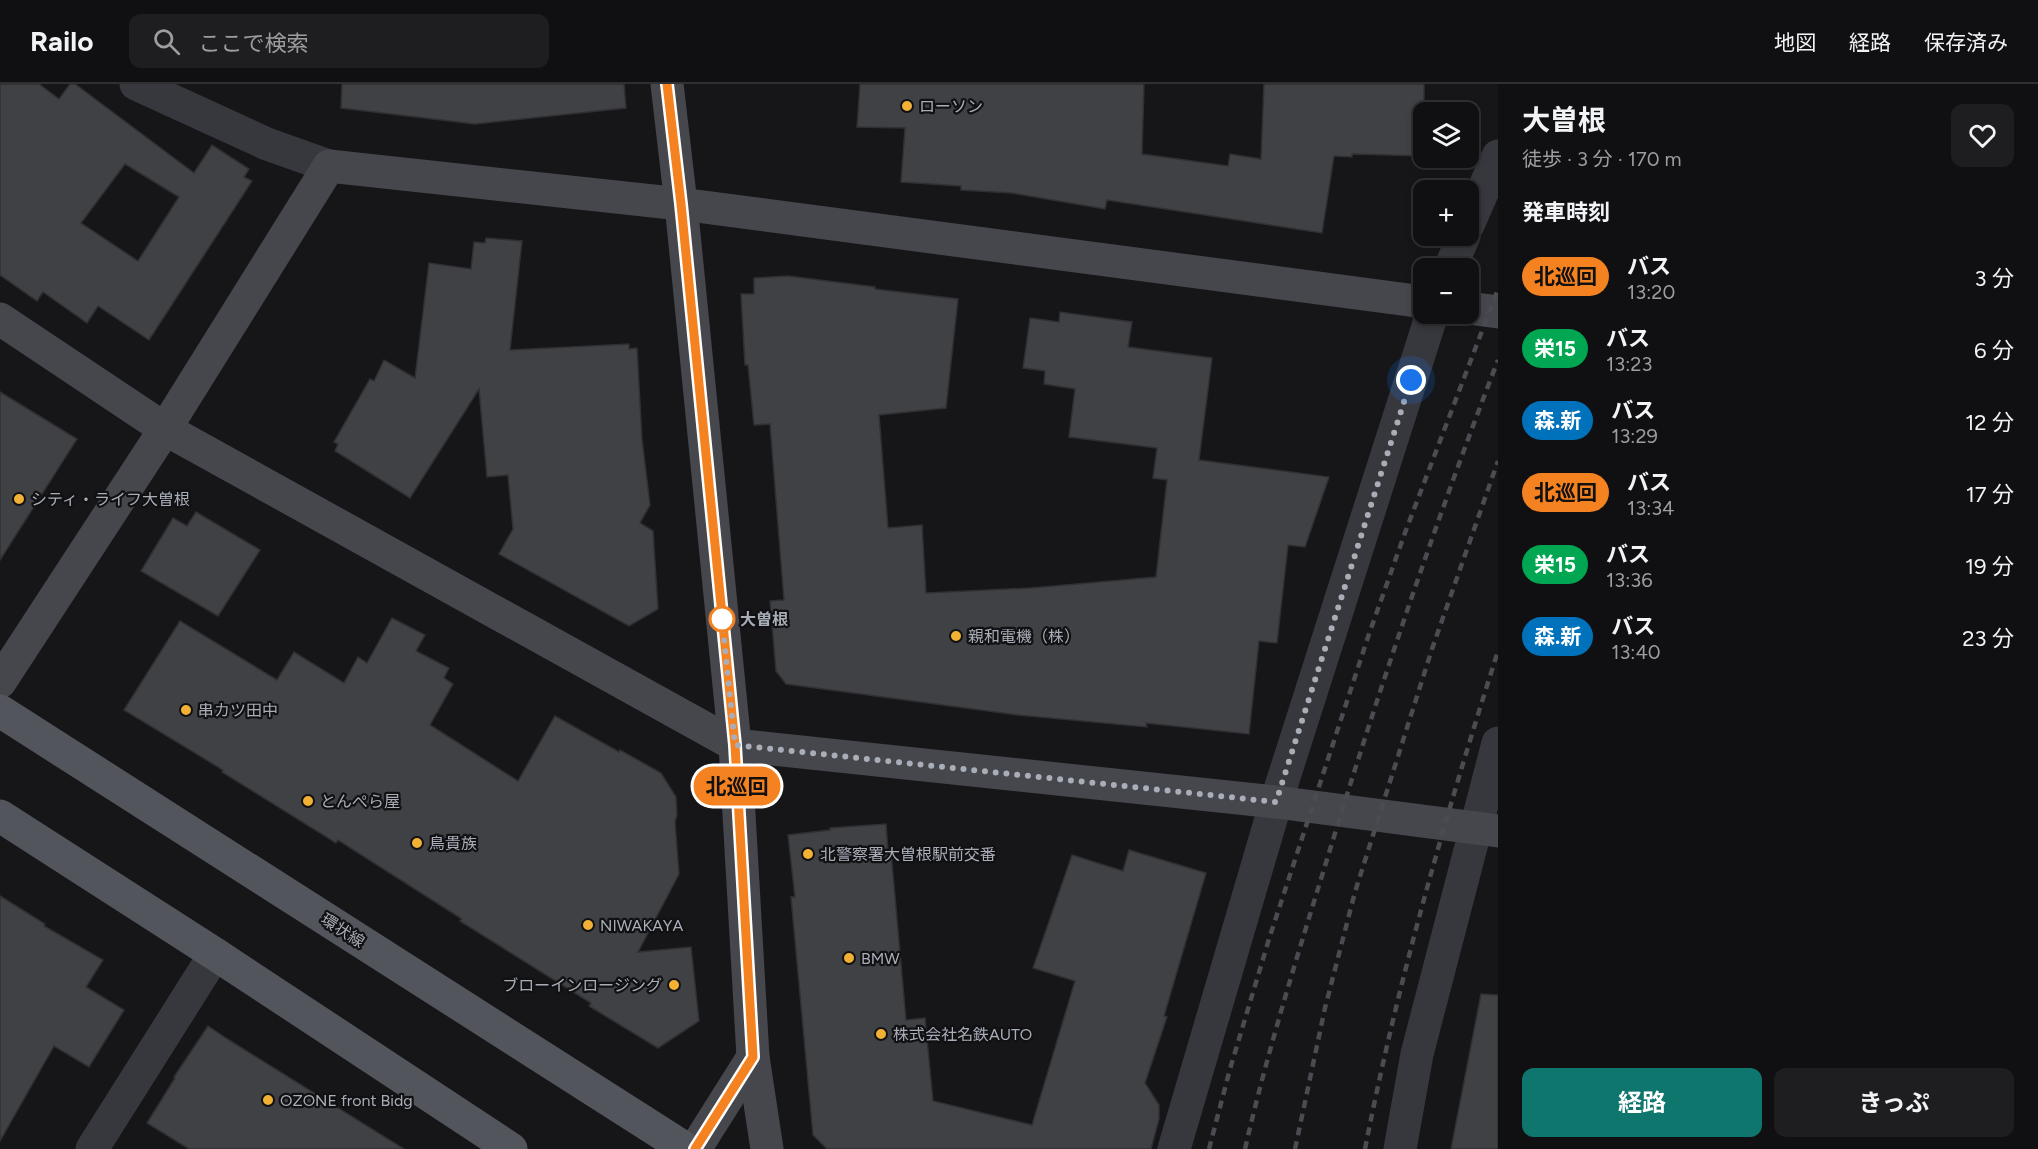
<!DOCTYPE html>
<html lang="ja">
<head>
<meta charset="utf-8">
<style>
  :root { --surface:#101012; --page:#1e1e20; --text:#f1f3f6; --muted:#9c9d9f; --line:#303032; --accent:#0f766e }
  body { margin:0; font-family:Figtree,"Noto Sans JP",sans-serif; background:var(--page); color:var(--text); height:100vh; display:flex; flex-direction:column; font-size:22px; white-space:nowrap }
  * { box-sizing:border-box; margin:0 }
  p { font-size:20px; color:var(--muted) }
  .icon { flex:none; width:33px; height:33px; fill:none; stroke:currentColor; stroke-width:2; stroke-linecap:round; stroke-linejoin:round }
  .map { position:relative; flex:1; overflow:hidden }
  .sheet { display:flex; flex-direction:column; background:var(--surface); width:540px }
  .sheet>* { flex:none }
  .badge { padding:0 12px; border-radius:20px; font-size:21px; line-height:39px }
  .buttons { position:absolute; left:1413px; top:18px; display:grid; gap:12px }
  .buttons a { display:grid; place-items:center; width:66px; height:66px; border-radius:12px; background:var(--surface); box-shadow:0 3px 9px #0003,0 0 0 2px var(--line); font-size:30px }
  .you { position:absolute; width:30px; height:30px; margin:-15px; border:4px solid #fff; border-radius:50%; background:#1a73e8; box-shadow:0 0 0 9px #1a73e833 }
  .map>.badge { position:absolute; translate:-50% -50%; box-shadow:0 0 0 3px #fff }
  h2 { padding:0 24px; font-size:22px; line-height:54px }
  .round { display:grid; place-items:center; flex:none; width:63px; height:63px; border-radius:12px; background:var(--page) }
  .summary { display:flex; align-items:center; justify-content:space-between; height:102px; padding:0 24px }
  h1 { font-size:28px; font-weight:700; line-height:45px }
  .action { display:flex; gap:12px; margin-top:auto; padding:12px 24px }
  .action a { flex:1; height:69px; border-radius:12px; background:var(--accent); color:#fff; font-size:24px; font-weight:700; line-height:69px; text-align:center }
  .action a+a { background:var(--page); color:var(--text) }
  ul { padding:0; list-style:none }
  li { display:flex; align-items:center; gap:18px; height:72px; padding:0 24px }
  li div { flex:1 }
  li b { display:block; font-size:22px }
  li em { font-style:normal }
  li .badge { min-width:66px; font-weight:700; text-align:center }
  header { display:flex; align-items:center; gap:36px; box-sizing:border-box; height:84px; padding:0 30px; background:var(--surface); border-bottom:2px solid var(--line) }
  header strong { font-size:28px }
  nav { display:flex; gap:33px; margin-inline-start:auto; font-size:21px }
  .search { width:420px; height:54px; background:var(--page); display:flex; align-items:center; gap:15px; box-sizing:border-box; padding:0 21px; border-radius:12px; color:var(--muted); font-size:22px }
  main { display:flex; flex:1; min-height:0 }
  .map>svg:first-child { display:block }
  .building { fill:#404145; stroke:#303034; stroke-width:1.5; fill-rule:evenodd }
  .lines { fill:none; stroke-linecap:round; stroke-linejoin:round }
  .street { stroke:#37383d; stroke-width:33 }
  .secondary { stroke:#45474d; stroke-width:33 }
  .primary { stroke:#53555c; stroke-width:33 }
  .rail { stroke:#4a4c52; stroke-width:4.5; stroke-dasharray:8 6; stroke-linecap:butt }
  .line-casing { stroke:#fff; stroke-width:14 }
  .line { stroke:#f58220; stroke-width:9 }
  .walk { stroke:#a8adb8; stroke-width:6; stroke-dasharray:0 10.8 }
  .poi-dot { fill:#f2b134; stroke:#111113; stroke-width:2 }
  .stop-dot { fill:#fff; stroke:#f58220; stroke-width:3 }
  .labels { text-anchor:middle; stroke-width:4.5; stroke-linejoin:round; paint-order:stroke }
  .poi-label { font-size:16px; fill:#a8adb8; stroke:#111113; text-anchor:start }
  .stop-label { font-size:16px; font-weight:bold; fill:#a8adb8; stroke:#111113; text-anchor:start }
  .street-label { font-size:16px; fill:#a8adb8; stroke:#111113 }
</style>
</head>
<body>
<header>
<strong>Railo</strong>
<div class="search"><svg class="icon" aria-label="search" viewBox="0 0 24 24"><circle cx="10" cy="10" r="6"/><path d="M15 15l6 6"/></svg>ここで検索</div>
<nav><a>地図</a><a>経路</a><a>保存済み</a></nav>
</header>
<main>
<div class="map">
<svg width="1498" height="1065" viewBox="0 0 1498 1065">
  <rect width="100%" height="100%" fill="#161618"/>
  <g class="building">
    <path d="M0,0H39L59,15L70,0H75L194,89L212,61L249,85L244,93L252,97L149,256L98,222L87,239L43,208L37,217L0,191ZM125,80L179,113L138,177L81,139Z"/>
    <polygon points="342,0 624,0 626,24 475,40 341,24"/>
    <polygon points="860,0 1144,0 1142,70 1228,82 1230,70 1261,75 1264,0 1424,0 1424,72 1352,70 1352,73 1334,72 1322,149 1107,116 1105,125 1012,109 961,106 961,102 901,98 905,44 857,43"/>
    <polygon points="486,154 522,157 510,266 629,260 629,265 637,264 642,355 650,421 640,439 653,447 658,525 629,542 499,470 513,445 508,391 487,393 479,305 410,414 335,367 338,360 334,358 370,295 374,297 384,276 415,294 429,179 471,185 474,158 485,159"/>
    <polygon points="788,192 875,203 875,205 958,215 946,324 879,331 888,444 922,441 926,509 1031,504 1156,493 1167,396 1153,394 1157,364 1069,353 1075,305 1044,300 1045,287 1023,284 1030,234 1059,238 1060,228 1132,238 1128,263 1212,274 1199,376 1329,393 1305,463 1288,461 1277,559 1259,557 1249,650 1146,639 1147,643 1018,631 786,600 776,587 770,517 784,516 770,340 754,341 748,281 745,281 741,210 754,210 754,194"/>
    <polygon points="0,308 77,355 0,476"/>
    <polygon points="196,428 260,466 218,532 141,487 173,434 187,442"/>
    <polygon points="392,534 425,551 416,567 449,584 444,594 453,600 430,641 518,697 555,632 619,668 620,666 661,689 676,713 677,731 675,738 679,790 638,868 691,863 699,937 658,964 589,922 591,919 460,837 462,835 338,756 336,759 222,688 223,686 124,626 180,537 277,596 294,568 344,599 358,573 367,579"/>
    <polygon points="886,740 888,768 891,768 906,936 925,934 933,1017 1032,1041 1075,897 1033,884 1072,771 1123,787 1129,766 1206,789 1164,932 1167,933 1145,999 1159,1021 1159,1035 1151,1065 827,1065 813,1051 791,813 795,813 788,751 830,746 830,744"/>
    <polygon points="0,812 45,840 44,842 103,876 86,903 124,926 89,983 54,962 0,1057"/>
    <polygon points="1481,910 1498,911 1498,1065 1451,1065"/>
    <polygon points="208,942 229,956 404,1065 189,1065 147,1039 175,994 174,993"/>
  </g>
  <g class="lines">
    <g class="street">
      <polyline points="136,0 267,60 329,82"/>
      <polyline points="1468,141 1498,72"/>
      <polyline points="1450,184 1464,152"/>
      <polyline points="92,1065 215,870"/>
      <polyline points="1174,1065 1276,718 1432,230"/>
      <polyline points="1400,1065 1417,970 1498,659"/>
    </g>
    <g class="secondary">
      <polyline points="667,0 681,120 735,661 753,973 767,1065"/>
      <polyline points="1468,224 1498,228"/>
      <polyline points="0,235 165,345 735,661 1276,718 1498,747"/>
      <polyline points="0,598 165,345 329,82 681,120 1424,218"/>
      <polyline points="695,1065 753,973"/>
    </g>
    <g class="primary">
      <polyline points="0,627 686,1065"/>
      <polyline points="0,732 215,870 511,1065"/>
    </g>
    <g class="rail">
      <polyline points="1209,1065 1230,985 1269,855 1368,553 1406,446 1498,205"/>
      <path d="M1245,1065C1267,969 1296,876 1325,782C1377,611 1434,442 1498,276"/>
      <polyline points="1295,1065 1325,924 1355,808 1432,565 1498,377"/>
      <path d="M1365,1065C1398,896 1446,730 1498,567"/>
    </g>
  </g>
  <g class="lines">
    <defs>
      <polyline id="line" points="667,0 681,120 735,661 753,973 695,1065"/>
    </defs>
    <use href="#line" class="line-casing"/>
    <use href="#line" class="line"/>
    <polyline class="walk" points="722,535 735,661 1276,718 1411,296"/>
  </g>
  <g class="poi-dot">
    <circle cx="907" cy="22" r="6"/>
    <circle cx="19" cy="415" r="6"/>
    <circle cx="956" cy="552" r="6"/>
    <circle cx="186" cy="626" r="6"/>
    <circle cx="308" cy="717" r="6"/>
    <circle cx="417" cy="759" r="6"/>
    <circle cx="808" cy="770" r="6"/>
    <circle cx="588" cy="841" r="6"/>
    <circle cx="849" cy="874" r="6"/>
    <circle cx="674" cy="901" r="6"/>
    <circle cx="881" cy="950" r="6"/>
    <circle cx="268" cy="1016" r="6"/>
  </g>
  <circle class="stop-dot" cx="722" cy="535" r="12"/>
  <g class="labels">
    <g class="poi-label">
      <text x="919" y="28">ローソン</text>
      <text x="31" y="421">シティ・ライフ大曽根</text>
      <text x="968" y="558">親和電機（株）</text>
      <text x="198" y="632">串カツ田中</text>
      <text x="320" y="723">とんぺら屋</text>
      <text x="429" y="765">鳥貴族</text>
      <text x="820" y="776">北警察署大曽根駅前交番</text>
      <text x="600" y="847">NIWAKAYA</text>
      <text x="861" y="880">BMW</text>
      <text x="662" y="907" text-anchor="end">ブローインロージング</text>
      <text x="893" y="956">株式会社名鉄AUTO</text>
      <text x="280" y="1022">OZONE front Bidg</text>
    </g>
    <g class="stop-label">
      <text x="740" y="541">大曽根</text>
    </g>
    <g class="street-label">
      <text transform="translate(343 846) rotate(33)" y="6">環状線</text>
    </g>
  </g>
</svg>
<div class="buttons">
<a><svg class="icon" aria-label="layers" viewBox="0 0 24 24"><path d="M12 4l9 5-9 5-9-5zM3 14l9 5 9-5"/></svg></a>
<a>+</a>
<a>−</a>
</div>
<div class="you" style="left:1411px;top:296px"></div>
<b class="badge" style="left:737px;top:702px;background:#f58220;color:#111">北巡回</b>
</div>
<section class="sheet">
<div class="summary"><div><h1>大曽根</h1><p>徒歩 · 3 分 · 170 m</p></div><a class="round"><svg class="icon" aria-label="heart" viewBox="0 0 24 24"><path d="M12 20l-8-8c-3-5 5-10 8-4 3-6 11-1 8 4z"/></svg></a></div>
<h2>発車時刻</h2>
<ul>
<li><span class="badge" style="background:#f58220;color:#111">北巡回</span><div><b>バス</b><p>13:20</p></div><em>3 分</em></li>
<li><span class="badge" style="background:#00a651;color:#fff">栄15</span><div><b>バス</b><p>13:23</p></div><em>6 分</em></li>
<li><span class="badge" style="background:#0072bc;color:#fff">森.新</span><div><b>バス</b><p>13:29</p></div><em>12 分</em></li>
<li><span class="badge" style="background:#f58220;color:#111">北巡回</span><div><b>バス</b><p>13:34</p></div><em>17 分</em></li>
<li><span class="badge" style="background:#00a651;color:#fff">栄15</span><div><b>バス</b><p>13:36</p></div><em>19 分</em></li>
<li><span class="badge" style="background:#0072bc;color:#fff">森.新</span><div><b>バス</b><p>13:40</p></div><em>23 分</em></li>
</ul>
<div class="action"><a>経路</a><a>きっぷ</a></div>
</section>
</main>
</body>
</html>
